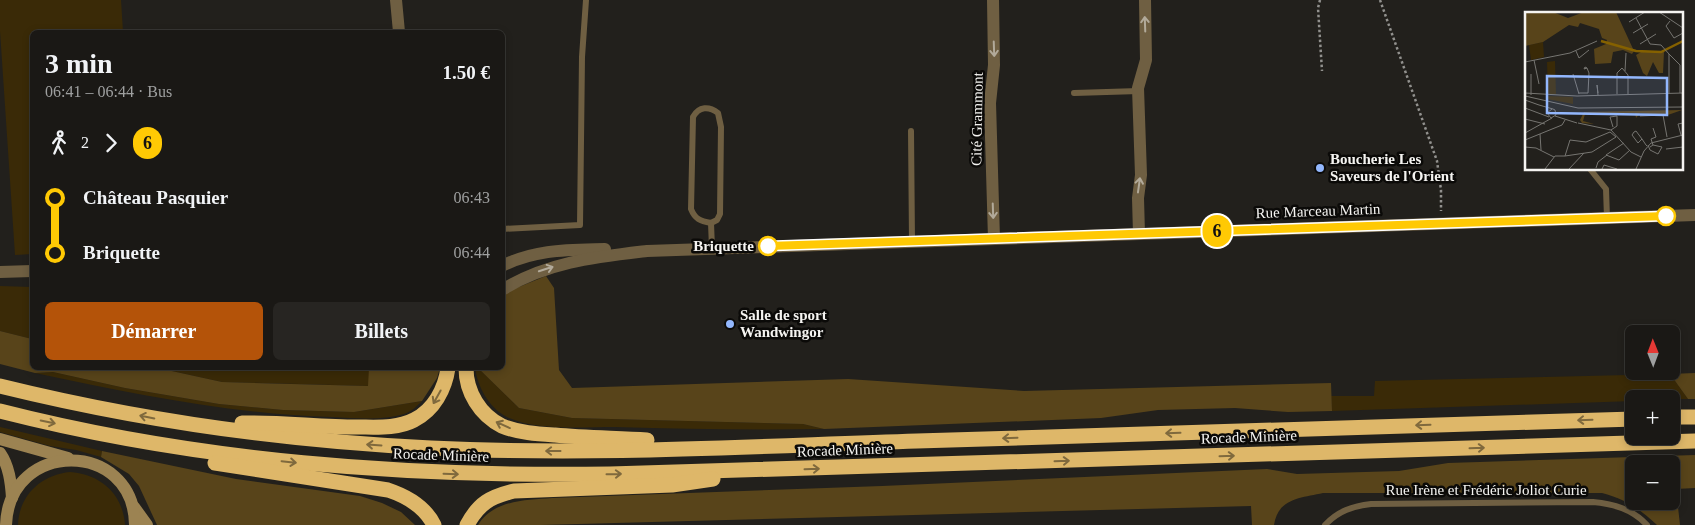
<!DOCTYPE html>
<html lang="fr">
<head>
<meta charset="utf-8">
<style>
  :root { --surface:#1a1815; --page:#272522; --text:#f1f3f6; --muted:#9fa0a0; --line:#383734; --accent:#b45309 }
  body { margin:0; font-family:Georgia,serif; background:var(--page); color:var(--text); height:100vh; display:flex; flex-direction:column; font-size:19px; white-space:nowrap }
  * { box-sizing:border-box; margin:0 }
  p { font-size:16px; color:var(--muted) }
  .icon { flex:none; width:28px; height:28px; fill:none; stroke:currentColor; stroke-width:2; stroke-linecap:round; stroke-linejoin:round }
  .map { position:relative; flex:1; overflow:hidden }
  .drawer { position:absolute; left:30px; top:30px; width:475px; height:340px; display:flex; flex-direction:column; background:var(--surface); border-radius:8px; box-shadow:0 2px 8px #0003,0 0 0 1px var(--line) }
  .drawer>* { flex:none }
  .badge { padding:0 10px; border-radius:16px; font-size:18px; line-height:32px }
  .needle { width:32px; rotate:359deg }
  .fabs { position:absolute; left:1625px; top:325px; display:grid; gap:10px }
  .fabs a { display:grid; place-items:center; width:55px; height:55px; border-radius:8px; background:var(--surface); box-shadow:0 2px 8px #0003,0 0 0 1px var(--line); font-size:25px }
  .map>.badge { position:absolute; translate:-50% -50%; box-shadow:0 0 0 2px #fff }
  .legs { display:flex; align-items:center; gap:8px; height:55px; padding:0 15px; font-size:16px }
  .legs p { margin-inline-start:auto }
  .headline { display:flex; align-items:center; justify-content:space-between; height:85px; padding:0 15px }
  h1 { font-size:28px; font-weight:700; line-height:38px }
  .cta { display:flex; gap:10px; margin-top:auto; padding:10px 15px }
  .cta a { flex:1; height:58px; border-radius:8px; background:var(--accent); color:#fff; font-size:20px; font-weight:700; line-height:58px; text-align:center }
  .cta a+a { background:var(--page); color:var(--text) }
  ul { padding:0 15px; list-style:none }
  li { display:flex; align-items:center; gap:18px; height:55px; font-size:19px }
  li i { display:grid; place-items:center; width:8px; height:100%; margin:0 6px; background:currentColor }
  li i::after { content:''; width:12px; height:12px; margin:-6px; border:4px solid; border-radius:50%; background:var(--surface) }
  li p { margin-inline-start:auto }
  li:first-child i { background:linear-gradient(#0000 50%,currentColor 0) }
  li:last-child i { background:linear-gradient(currentColor 50%,#0000 0) }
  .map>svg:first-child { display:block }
  .green { fill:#3a2a07 }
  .forest { fill:#58441a; fill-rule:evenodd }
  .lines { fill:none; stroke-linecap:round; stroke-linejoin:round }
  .path { stroke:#92918e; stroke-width:2.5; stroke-dasharray:2.5 2.5; stroke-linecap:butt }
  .service { stroke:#6f5f42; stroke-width:6 }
  .minor { stroke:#6f5f42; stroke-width:12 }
  .tertiary { stroke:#6f5f42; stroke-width:12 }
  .secondary { stroke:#9c8352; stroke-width:12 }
  .motorway { stroke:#deb769; stroke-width:15 }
  .oneway { stroke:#b2aa9a }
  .oneway2 { stroke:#7f693d }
  .line-1-casing { stroke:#fff; stroke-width:11 }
  .line-1 { stroke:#ffc904; stroke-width:8 }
  .poi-dot { fill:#93b7fd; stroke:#0b0a08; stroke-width:2 }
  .stop-1-dot { fill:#fff; stroke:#ffc904; stroke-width:2.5 }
  .labels { text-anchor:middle; stroke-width:5; stroke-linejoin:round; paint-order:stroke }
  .street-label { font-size:15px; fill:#f5f4f1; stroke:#0b0a08 }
  .poi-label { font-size:15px; font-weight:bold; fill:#f5f4f1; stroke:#0b0a08; text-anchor:start }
  .stop-label { font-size:15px; font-weight:bold; fill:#f5f4f1; stroke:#0b0a08; text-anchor:end }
  .inset-river { fill:none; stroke:#856100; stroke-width:2.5 }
  .inset-road { fill:none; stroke:#767571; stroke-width:1 }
  .view { fill:#93b7fd; fill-opacity:0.15; stroke:#93b7fd; stroke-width:2.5 }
  .inset-edge { fill:none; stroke:#f5f4f1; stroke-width:2.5 }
</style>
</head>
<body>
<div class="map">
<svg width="1695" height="525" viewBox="0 0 1695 525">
  <rect width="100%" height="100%" fill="#22201c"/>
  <g class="green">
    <polygon points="0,0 121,0 123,32 32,32 32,254 15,255 0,31"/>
    <polygon points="0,286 32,287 32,339 0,331"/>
    <polygon points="158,368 369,368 369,386 222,382"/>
    <path d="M475,368H478L519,408L572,418L803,424L824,429C755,430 685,429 615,427C583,427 536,431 507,417C488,407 478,387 475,368Z"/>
    <path d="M53,372L125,388L219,404L283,410L354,412L422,401C417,406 411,412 404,414C381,421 355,418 332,417C232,414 133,394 35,373Z"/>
    <polygon points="1670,374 1688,399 1634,399 1634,401 1332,411 1331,396 1374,396 1375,381"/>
    <polygon points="0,427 102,451 101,457 76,450 50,446 0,432"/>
    <path d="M70,472C100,474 123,494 125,525H18C19,495 41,475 70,472Z"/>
  </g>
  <g class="forest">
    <polygon points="546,276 554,288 559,370 572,388 848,379 1024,391 1331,383 1332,411 1288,412 1235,408 1158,410 1101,418 824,429 803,424 572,418 519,408 478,368 502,368 503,298 509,291"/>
    <polygon points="0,331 32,339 32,368 158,368 222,382 368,386 369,368 440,368 437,378 422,401 354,412 283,410 219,404 125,388 53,372 35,373 0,364"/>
    <polygon points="1695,373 1695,399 1688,399 1670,374"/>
    <polygon points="102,451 236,479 360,496 382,503 401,512 415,525 157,525 139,486 129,474 101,457"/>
    <path d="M1695,455V488L1676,489L1680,525H1657C1640,509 1625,499 1602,493H1323C1301,498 1278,498 1274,525H1252L1251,506L541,525H478C493,500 526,500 552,498L882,486L1267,469L1297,474L1399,471L1448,463ZM1634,464H1671V501H1634Z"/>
  </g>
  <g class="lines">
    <g class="path">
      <polyline points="1320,0 1318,8 1322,71"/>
      <polyline points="1380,0 1437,161 1441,190 1441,211"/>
    </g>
    <g class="service">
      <polyline points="1074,93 1139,91"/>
      <polyline points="911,131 912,242"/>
      <polyline points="1590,169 1606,189 1607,218"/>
      <path d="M711,223C700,221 695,219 691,209L693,117C699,106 709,106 718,113L721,127L720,214L717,220L711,223L712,248"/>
      <polyline points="502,229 580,225 582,57 586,0"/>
      <path d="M1325,525C1338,511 1353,506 1371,504L1593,502C1614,504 1632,509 1647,525"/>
    </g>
    <g class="minor">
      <polyline points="396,0 399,32"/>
      <polyline points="993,0 994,65 990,103 994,239"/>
      <polyline points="1139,234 1138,198 1141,175 1138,88 1146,60 1145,0"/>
    </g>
    <g class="tertiary">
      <path d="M502,266C536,249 568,250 605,249"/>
      <polyline points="0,272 32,271"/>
      <path d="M502,290C547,262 596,257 647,251L1695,215"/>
    </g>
    <g class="secondary">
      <polyline points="0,439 68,458"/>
      <path d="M0,453C9,466 11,482 12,498"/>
      <polyline points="134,507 147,525"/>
      <path d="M6,525C9,439 134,439 135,525"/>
    </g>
    <g class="motorway">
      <path d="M466,368C466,392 480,415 502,426C519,433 538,434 555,435C586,438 616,438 647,440"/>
      <path d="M0,386C142,421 286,441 431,448C593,456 756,446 917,441C1156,433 1395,426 1634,419"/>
      <path d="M0,411C200,462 405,477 610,474L1695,441"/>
      <polyline points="1671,417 1695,417"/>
      <path d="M242,423C280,422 319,427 357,427C376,427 397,429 414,420C434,410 445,389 448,368"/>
      <path d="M215,463L388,490C406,496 425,507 434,525"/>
      <path d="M467,525C479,503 490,497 514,491L672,485L713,479"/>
    </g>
  </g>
  <defs><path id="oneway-shaft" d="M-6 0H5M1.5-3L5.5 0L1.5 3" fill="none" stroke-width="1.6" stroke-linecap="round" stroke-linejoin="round" transform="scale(1.25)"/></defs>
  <g class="oneway">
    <use href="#oneway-shaft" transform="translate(1145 24) rotate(-92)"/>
    <use href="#oneway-shaft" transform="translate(994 49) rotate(88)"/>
    <use href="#oneway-shaft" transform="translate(1139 185) rotate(-82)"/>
    <use href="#oneway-shaft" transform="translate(993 211) rotate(88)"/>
    <use href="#oneway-shaft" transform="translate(546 269) rotate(-18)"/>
  </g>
  <g class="oneway2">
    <use href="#oneway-shaft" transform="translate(437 397) rotate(119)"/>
    <use href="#oneway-shaft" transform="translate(147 417) rotate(-169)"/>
    <use href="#oneway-shaft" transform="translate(1585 420) rotate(178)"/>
    <use href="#oneway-shaft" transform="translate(48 422) rotate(12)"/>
    <use href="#oneway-shaft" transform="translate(503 425) rotate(-156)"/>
    <use href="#oneway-shaft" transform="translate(1423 425) rotate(178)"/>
    <use href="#oneway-shaft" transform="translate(1173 433) rotate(178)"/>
    <use href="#oneway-shaft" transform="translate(1010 438) rotate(178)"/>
    <use href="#oneway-shaft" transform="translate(374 445) rotate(-176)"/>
    <use href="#oneway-shaft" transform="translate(1477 448) rotate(-2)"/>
    <use href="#oneway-shaft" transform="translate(553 451) rotate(180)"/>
    <use href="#oneway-shaft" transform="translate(1227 456) rotate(-2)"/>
    <use href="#oneway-shaft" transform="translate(1062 461) rotate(-2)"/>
    <use href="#oneway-shaft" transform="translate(289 462) rotate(6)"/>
    <use href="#oneway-shaft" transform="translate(812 469) rotate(-2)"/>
    <use href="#oneway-shaft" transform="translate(451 474) rotate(2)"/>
    <use href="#oneway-shaft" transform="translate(614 474) rotate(-1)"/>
  </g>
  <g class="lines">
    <defs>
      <polyline id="line-1" points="768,246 1666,216"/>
    </defs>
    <use href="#line-1" class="line-1-casing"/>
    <use href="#line-1" class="line-1"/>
  </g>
  <g class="poi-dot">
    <circle cx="1320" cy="168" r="5"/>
    <circle cx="730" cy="324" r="5"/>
  </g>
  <g class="stop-1-dot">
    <circle cx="1666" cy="216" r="9"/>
    <circle cx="768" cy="246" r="9"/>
  </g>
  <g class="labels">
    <g class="street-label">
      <text transform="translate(977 119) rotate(-89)" y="5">Cité Grammont</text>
      <text transform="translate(1318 211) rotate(-2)" y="5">Rue Marceau Martin</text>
      <text transform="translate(1249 437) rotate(-2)" y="5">Rocade Minière</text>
      <text transform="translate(845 450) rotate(-2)" y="5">Rocade Minière</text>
      <text transform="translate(441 455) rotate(2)" y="5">Rocade Minière</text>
      <text x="1486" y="495">Rue Irène et Frédéric Joliot Curie</text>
    </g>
    <g class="poi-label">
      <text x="1330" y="164">Boucherie Les<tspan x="1330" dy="17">Saveurs de l'Orient</tspan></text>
      <text x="740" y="320">Salle de sport<tspan x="740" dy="17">Wandwingor</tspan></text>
    </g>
    <g class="stop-label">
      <text x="754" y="251">Briquette</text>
    </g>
  </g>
  <g transform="translate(1525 12)">
    <rect width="158" height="158" fill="#22201c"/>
    <path d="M18,30L19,45L6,48L4,33ZM30,49L31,82H23L22,50ZM21,84L48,85V92L22,87Z" fill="#3a2a07"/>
    <path d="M0,0H28L43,6L59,0H91L109,39L107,42L98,38L88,40L86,51L70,52L69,37L81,32L82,28L77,26L74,17L55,11L53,15L44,13L18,30L0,34ZM116,40H139L138,61H134L128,50L122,64L118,61L111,43ZM157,98L140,104L115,101L111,106L110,101L60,102L58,109L69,112L57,111L55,108L59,100Z" fill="#58441a"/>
    <path class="inset-river" d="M76,29L111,39L136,40L158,29"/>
    <path class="inset-road" d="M134,0L158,16M111,6L125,32L136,33L144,42V81M145,9L141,14L149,26L158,21M104,10L120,0M108,21L123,12M115,32L131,22M51,39L54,46L64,38M144,42L155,53V81M9,48L14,72M0,50L45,41L72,29M100,59L101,41M6,62V83M48,62L54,82M0,81L52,84L158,81M54,81H63L64,61L62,56L59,57L60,55L62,56M73,81L72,73L73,83M92,82V61L97,56L103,63V82M0,84L53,96L158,95M0,88L14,93L28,97L30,98L31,103L26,106L22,101L27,97M0,96L24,105M30,104L52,111M115,104L138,103L142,125M0,107L20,112M53,111L86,118L106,140L116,145M86,118L92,114V104L85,105L88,115M0,121L27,106M15,122L16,138M156,123L153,112L158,111M117,127L113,131L107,123L109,120L111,119L117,127L121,133L122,134M0,128L37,113L40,108M99,131L81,143L94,148L105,138M123,133L125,138L133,142L137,135L128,133M0,135L11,136L29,145M125,135L128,133L126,127L131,125L128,116M141,137L158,135M71,156L73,150L82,143M20,157L30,144H40L67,140L91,125L85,120L61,130L45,128L40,144M44,157L59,141M77,157L79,153L92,157M111,157L119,139L126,131L158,123"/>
    <path class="view" d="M22,64L142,66V103L22,101Z"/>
    <rect width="158" height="158" class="inset-edge"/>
  </g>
</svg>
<div class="fabs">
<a><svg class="needle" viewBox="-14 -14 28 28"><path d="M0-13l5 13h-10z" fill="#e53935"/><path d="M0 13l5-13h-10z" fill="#9fa0a0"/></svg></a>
<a>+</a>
<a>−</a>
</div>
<b class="badge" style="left:1217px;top:231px;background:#ffc904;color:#111">6</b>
<section class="drawer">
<div class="headline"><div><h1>3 min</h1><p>06:41 – 06:44 · Bus</p></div><b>1.50 €</b></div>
<div class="legs"><svg class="icon" aria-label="walk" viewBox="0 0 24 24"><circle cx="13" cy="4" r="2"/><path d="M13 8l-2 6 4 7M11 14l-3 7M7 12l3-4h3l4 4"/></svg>2<svg class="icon" aria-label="forward" viewBox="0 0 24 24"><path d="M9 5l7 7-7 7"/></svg><b class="badge" style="background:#ffc904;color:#111">6</b></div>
<ul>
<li><i style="color:#ffc904"></i><b>Château Pasquier</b><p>06:43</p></li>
<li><i style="color:#ffc904"></i><b>Briquette</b><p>06:44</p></li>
</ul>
<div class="cta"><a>Démarrer</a><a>Billets</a></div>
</section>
</div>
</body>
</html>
